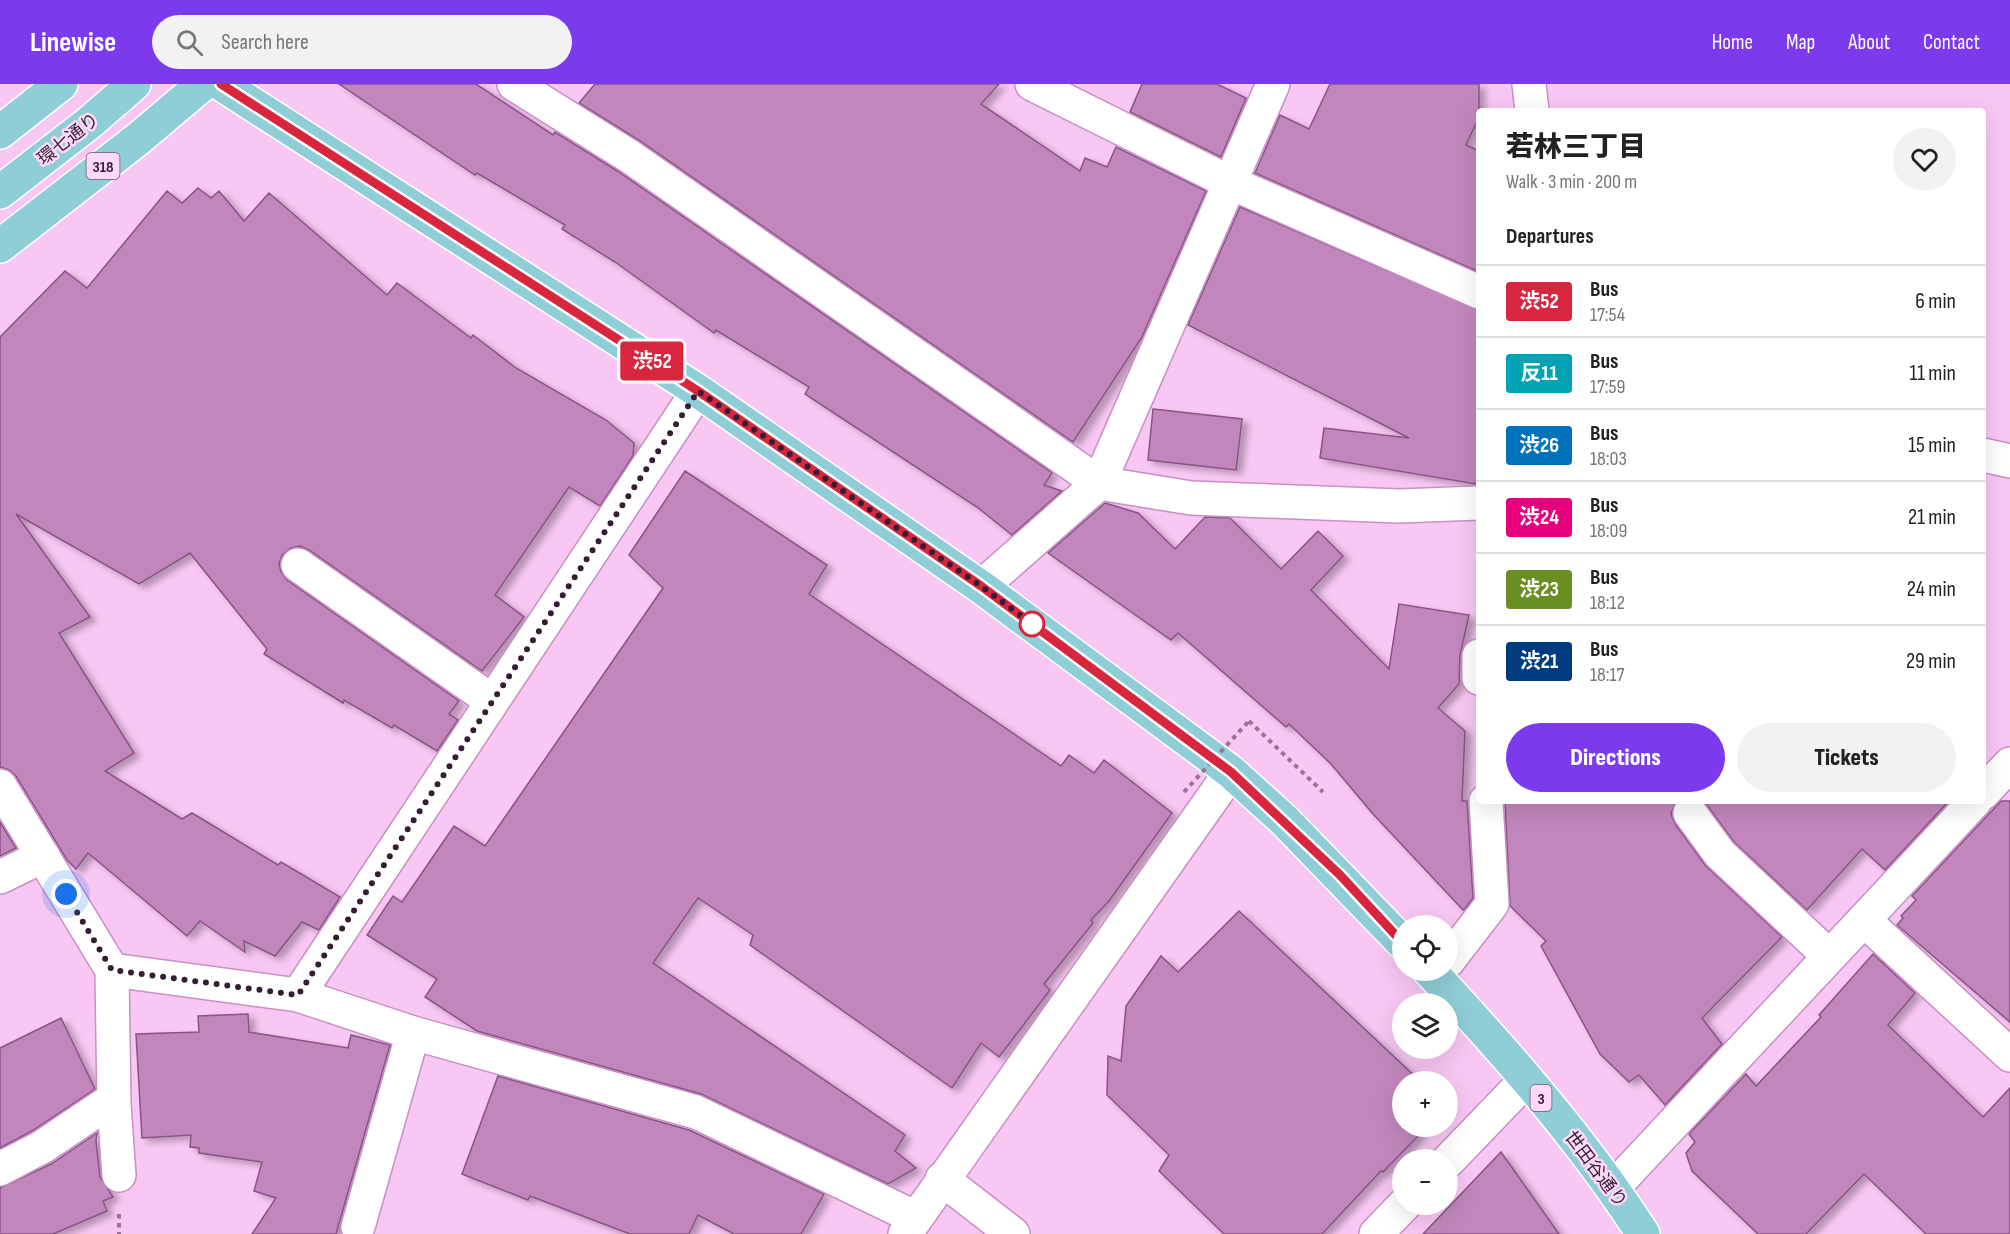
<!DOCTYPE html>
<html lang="en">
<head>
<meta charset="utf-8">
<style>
  :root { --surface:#fff; --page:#f2f2f2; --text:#222; --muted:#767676; --line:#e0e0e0; --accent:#7c3aed }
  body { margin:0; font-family:"Sofia Sans Condensed","Noto Sans JP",sans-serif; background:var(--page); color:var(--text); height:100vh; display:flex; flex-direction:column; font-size:22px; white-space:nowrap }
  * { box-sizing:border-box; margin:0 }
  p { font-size:20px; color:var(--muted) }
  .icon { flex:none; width:33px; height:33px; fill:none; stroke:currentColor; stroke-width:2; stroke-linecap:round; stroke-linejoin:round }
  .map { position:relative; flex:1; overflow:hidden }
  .panel { position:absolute; left:1476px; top:24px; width:510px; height:696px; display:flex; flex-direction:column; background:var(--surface); border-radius:6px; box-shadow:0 6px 24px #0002 }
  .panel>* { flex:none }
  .badge { padding:0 12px; border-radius:4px; font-size:21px; line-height:39px }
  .tools { position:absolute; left:1392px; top:831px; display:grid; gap:12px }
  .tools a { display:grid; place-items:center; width:66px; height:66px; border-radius:50%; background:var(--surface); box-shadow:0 6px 24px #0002; font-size:30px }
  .you { position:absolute; width:30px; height:30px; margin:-15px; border:4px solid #fff; border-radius:50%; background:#1a73e8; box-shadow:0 0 0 9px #1a73e833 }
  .map>.badge { position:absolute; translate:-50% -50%; box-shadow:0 0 0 3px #fff }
  h2 { padding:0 30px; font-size:22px; line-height:54px }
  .round { display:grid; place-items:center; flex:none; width:63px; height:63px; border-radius:32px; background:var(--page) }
  .headline { display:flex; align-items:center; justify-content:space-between; height:102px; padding:0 30px }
  h1 { font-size:28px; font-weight:800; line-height:45px }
  .primary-button { display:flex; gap:12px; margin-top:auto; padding:12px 30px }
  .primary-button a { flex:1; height:69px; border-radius:36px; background:var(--accent); color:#fff; font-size:24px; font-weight:800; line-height:69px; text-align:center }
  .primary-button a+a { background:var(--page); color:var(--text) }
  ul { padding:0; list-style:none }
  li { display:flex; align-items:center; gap:18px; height:72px; padding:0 30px; border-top:2px solid var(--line) }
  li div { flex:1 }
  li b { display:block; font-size:22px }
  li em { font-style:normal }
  li .badge { min-width:66px; font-weight:700; text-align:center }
  header { display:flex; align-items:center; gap:36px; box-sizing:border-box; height:84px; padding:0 30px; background:var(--accent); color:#fff }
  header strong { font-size:28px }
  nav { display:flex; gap:33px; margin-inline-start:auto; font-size:21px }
  .search { width:420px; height:54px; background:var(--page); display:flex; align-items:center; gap:15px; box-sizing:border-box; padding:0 21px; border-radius:33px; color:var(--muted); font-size:22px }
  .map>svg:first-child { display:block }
  .building { fill:#c187bc; stroke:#895385; stroke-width:1.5; filter:url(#shadow) }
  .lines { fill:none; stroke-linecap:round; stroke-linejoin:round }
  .minor-casing { stroke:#ca8fc4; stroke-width:36 }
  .major-casing { stroke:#fff; stroke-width:36 }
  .path { stroke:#987495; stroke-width:4; stroke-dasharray:4.5 4.5; stroke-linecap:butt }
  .minor { stroke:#fff; stroke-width:33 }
  .major { stroke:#90ced7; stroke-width:33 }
  .path-bridge { stroke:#987495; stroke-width:4; stroke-dasharray:4.5 4.5; stroke-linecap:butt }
  .line-casing { stroke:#fff; stroke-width:14 }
  .line { stroke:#d7263d; stroke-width:9 }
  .walk { stroke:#351e33; stroke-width:6; stroke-dasharray:0 10.8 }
  .stop-dot { fill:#fff; stroke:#d7263d; stroke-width:3 }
  .labels { text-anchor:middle; stroke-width:5; stroke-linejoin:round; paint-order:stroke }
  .shield { fill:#fed9fa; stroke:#71566f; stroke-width:1.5 }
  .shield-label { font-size:16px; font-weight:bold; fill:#351e33 }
  .street-label { font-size:18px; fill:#351e33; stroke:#fed9fa }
</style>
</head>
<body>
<header>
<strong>Linewise</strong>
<div class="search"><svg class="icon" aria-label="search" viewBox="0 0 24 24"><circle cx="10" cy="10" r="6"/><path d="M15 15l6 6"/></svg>Search here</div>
<nav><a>Home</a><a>Map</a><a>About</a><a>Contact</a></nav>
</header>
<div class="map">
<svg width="2010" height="1150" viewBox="0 0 2010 1150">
  <defs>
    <filter id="shadow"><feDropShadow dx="6" dy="4" stdDeviation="3" flood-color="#0004"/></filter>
  </defs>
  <rect width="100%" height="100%" fill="#f8c7f3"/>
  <g class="building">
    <polygon points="339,0 476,0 553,51 555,48 619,88 1052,389 1044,401 1062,407 1012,451 977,423 805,310 809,303 716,246 714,249 615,178 562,145 565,141 477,89 475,91"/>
    <polygon points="595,0 999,0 981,20 1080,87 1085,74 1107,83 1116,63 1206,107 1142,253 1073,358 640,57 579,19"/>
    <polygon points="1142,0 1217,0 1246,14 1221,73 1130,28"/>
    <polygon points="1330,0 1479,0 1479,33 1466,61 1479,67 1479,188 1255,89 1280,31 1309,45"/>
    <polygon points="198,104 211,114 219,107 244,137 269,109 387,211 397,199 471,254 473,251 516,284 606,336 634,359 633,372 600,422 569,403 495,511 524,533 482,587 309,466 300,462 291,464 282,471 279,480 281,488 287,496 459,617 449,630 458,636 437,667 394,641 392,644 344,616 343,619 264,570 267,565 190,469 139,500 16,430 90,533 59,549 134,669 105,687 182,735 192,729 278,781 281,778 340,813 319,846 302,838 275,872 244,857 245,868 200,837 187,852 88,769 76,785 67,776 16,692 9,686 0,683 0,253 65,187 87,204 167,107 182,119"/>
    <polygon points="1240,123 1479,226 1479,390 1476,400 1320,374 1324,344 1409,354 1188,241"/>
    <polygon points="1153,325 1242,335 1236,386 1148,376"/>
    <polygon points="685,387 827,481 809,510 1061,682 1069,671 1094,689 1104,676 1172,729 1109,817 1091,836 1093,839 1044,900 1050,906 999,973 981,959 952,1004 750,861 753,851 698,814 653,879 905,1051 895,1067 916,1084 888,1100 701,1010 477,947 425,913 437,895 367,851 393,812 402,818 454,742 485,762 663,504 629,471"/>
    <polygon points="1105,419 1138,429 1175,465 1205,433 1230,434 1281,485 1318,447 1343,472 1311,506 1389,585 1399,520 1469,531 1460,571 1459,600 1438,624 1465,647 1462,717 1467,717 1473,814 1466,823 1463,826 1373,730 1331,680 1289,640 1286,643 1178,549 1171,556 1048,469"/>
    <polygon points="1505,717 1676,717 1671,730 1675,740 1705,781 1782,853 1702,934 1722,960 1665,1021 1639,991 1629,998 1600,970 1541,862 1546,857 1510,822"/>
    <polygon points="1704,717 1949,717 1885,786 1862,765 1807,826 1734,758"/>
    <polygon points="2001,717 2010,717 2010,938 1897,841 1903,834 1901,832 1916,816 1912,812"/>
    <polygon points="0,738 16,764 0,772"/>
    <polygon points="1239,827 1421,998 1402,998 1402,1042 1418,1042 1418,1052 1383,1088 1381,1087 1322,1150 1224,1150 1159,1087 1169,1071 1107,1011 1108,972 1121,977 1126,922 1161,872 1178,888"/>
    <polygon points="1873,870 1915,909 1888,941 1983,1033 2010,1004 2010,1150 1926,1150 1864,1090 1806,1150 1758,1150 1692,1087 1686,1069 1695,1058 1689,1050 1746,990 1756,1002 1821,933 1819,931"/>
    <polygon points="248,930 249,948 348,964 351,951 390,961 336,1150 252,1150 276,1114 254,1107 262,1078 199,1069 199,1064 190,1063 191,1051 142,1054 136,950 199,948 198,932"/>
    <polygon points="61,934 95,1005 32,1047 0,1064 0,964"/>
    <polygon points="498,992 689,1046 824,1110 801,1150 734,1150 698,1131 689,1150 630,1150 530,1112 528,1116 462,1090"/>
    <polygon points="97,1049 96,1057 100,1093 113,1113 103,1117 107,1127 53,1150 0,1150 0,1104 51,1080"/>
    <polygon points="1501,1068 1559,1150 1423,1150"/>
  </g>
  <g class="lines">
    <defs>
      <g id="minor">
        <polyline points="514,0 629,72 1099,399 1191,414 1399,422 1479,419"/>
        <polyline points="1032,0 1229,98 1479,208"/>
        <polyline points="1529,0 1532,27"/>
        <polyline points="1983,371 2010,377"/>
        <polyline points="298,481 492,617"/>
        <polyline points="981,503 1099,399 1273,0"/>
        <polyline points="1479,572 1479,594"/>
        <polyline points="0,702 112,886 114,1021 119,1091"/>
        <polyline points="1983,709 2010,680"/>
        <polyline points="1690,729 1720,770 1829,872"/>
        <polyline points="0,793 43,772"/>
        <polyline points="1864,836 2010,971"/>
        <polyline points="1448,877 1492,820 1486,717"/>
        <polyline points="112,886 298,911 413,949 696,1028 916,1134"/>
        <polyline points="298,911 698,307"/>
        <polyline points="1448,1077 1526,996"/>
        <polyline points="0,1085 42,1063 106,1020 114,1021"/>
        <polyline points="942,1095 1013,1150"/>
        <polyline points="1613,1104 1975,717"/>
        <polyline points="358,1143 413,949"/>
        <polyline points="905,1150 1231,688"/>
        <polyline points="1376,1150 1405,1120"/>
      </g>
      <g id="major">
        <polyline points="221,0 698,307 981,503 1231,688 1285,737 1402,858"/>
        <polyline points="0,48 61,0"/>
        <polyline points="0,108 89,39 134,0"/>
        <polyline points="0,162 138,55 203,0"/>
        <path d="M1429,886C1506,969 1582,1055 1643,1150"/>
      </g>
    </defs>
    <use href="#minor" class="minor-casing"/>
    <use href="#major" class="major-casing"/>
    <g class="path">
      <polyline points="1249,637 1323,708"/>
      <polyline points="119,1130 119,1150"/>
    </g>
    <use href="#minor" class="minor"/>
    <use href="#major" class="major"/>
    <polyline class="path-bridge" points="1184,708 1249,637"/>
  </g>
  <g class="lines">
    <defs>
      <polyline id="line" points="221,0 698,307 981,502 1231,688 1340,791 1402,858"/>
    </defs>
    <use href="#line" class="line-casing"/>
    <use href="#line" class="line"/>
    <polyline class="walk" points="66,810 112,886 298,911 698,307 981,502 1039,545 1032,540"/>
  </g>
  <circle class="stop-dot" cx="1032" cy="540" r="12"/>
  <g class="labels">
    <g class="shield">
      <rect x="86.5" y="69" width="33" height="26" rx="4.5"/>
      <rect x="1530.5" y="1001" width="21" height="26" rx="4.5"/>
    </g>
    <g class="shield-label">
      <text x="103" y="88">318</text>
      <text x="1541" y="1020">3</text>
    </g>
    <g class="street-label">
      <text transform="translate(68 55) rotate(-38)" y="6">環七通り</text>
      <text transform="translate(1596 1085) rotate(53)" y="6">世田谷通り</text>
    </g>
  </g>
</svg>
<div class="tools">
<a><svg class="icon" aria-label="locate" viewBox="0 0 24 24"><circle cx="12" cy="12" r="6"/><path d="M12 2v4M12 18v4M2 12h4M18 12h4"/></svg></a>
<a><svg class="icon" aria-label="layers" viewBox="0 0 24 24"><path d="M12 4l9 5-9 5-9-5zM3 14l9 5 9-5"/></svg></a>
<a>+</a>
<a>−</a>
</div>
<div class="you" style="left:66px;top:810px"></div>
<b class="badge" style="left:652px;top:277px;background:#d7263d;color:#fff">渋52</b>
<section class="panel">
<div class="headline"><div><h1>若林三丁目</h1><p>Walk · 3 min · 200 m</p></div><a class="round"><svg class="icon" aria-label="heart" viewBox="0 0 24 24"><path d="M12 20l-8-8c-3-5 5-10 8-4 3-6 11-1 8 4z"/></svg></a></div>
<h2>Departures</h2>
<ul>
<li><span class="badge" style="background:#d7263d;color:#fff">渋52</span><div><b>Bus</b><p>17:54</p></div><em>6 min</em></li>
<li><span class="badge" style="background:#00a3b4;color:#fff">反11</span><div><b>Bus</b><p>17:59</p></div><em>11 min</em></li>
<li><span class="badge" style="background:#0072bc;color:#fff">渋26</span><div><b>Bus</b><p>18:03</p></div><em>15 min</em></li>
<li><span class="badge" style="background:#e6007e;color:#fff">渋24</span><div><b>Bus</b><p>18:09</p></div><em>21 min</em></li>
<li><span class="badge" style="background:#6b8e23;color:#fff">渋23</span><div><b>Bus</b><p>18:12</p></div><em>24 min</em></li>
<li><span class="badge" style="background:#003b80;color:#fff">渋21</span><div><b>Bus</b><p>18:17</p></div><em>29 min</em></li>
</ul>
<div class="primary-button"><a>Directions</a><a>Tickets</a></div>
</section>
</div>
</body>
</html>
